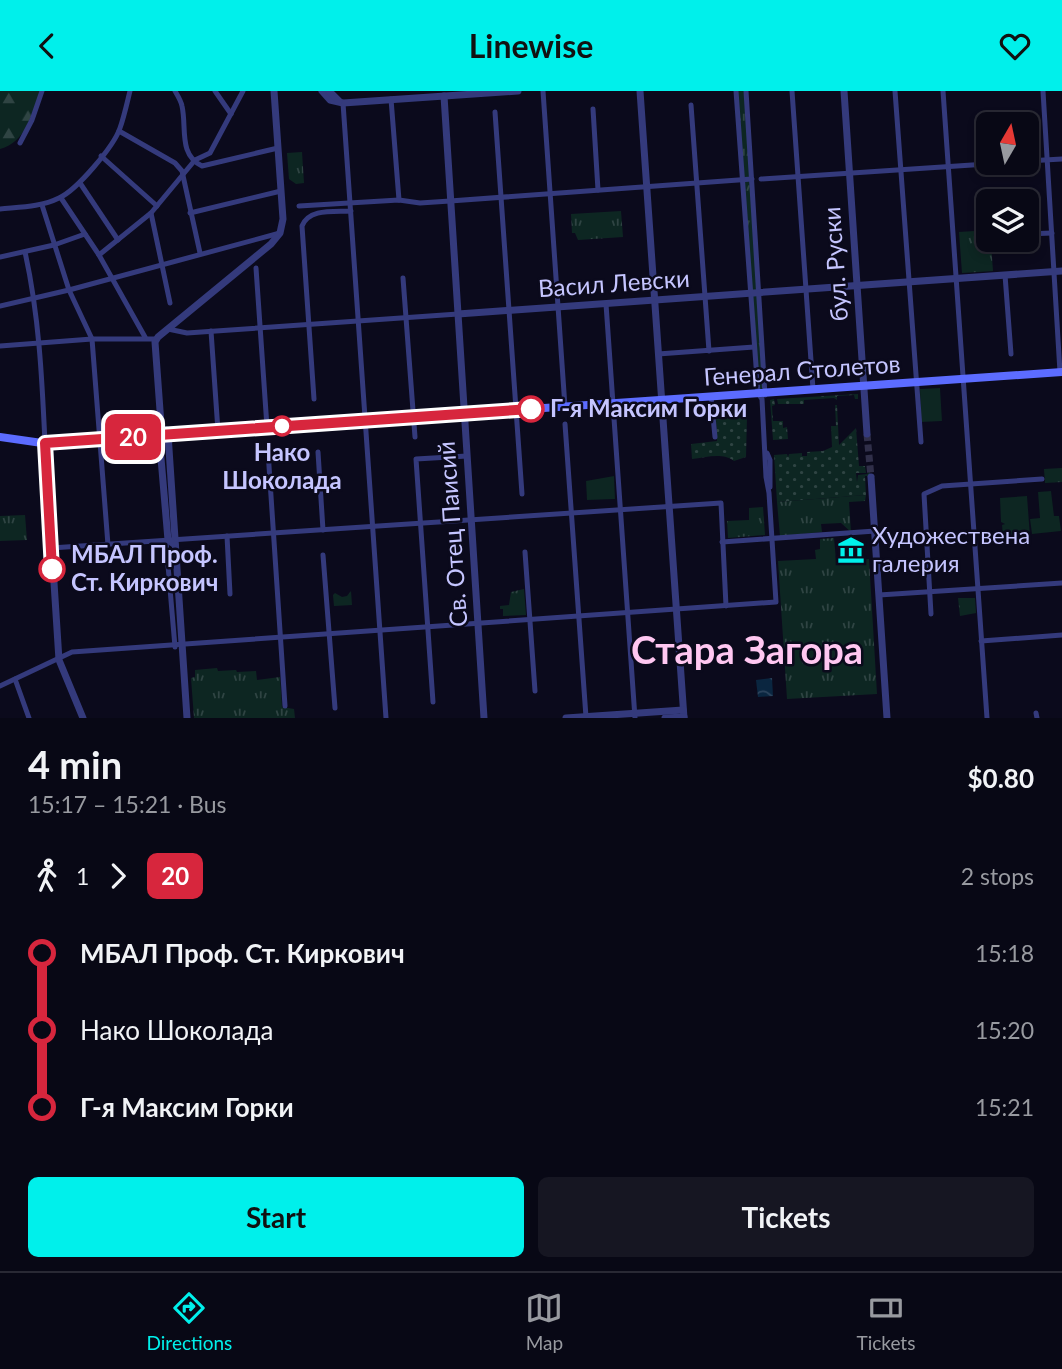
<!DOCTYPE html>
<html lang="en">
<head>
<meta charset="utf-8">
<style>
  :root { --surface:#080815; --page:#161622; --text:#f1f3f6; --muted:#989aa0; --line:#292934; --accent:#00f0eb }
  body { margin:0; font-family:Lato,sans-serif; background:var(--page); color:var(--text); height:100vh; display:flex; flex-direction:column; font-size:26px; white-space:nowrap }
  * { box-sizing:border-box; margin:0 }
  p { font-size:23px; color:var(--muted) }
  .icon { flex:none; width:38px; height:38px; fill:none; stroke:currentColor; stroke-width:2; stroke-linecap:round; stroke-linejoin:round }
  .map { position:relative; height:627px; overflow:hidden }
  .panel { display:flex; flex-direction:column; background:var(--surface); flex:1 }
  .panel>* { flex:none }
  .badge { padding:0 14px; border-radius:10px; font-size:24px; line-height:46px }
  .needle { width:46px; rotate:9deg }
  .buttons { position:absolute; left:976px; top:21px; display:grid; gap:14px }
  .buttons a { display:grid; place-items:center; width:63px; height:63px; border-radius:10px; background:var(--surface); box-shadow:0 4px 10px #0003,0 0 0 2px var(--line); font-size:35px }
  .map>.badge { position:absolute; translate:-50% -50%; box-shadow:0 0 0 4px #fff }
  .legs { display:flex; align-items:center; gap:10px; height:77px; padding:0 28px; font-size:23px }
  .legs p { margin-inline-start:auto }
  .headline { display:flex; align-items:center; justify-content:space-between; height:119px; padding:0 28px }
  h1 { font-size:38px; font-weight:700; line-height:52px }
  .button { display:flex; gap:14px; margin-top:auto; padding:14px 28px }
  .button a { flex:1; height:80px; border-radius:10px; background:var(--accent); color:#111; font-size:28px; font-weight:700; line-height:80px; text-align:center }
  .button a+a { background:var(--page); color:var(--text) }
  ul { padding:0 28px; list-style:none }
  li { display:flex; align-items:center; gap:24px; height:77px; font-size:26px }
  li i { display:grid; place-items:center; width:10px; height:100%; margin:0 9px; background:currentColor }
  li i::after { content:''; width:18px; height:18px; margin:-9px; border:5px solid; border-radius:50%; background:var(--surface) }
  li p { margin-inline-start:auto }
  li:first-child i { background:linear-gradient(#0000 50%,currentColor 0) }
  li:last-child i { background:linear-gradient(currentColor 50%,#0000 0) }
  header { display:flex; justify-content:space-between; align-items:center; height:91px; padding:0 28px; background:var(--accent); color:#111; font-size:32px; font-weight:700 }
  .tabs { display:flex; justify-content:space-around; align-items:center; height:98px; border-top:2px solid var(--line); background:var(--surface); font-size:19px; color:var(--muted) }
  .tabs a { display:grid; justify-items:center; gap:4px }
  .tabs .active { color:var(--accent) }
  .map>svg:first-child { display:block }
  .grass { fill:url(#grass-dots) }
  .forest { fill:url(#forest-firs) }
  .park { fill:url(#park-tufts) }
  .pitch { fill:#0d2622 }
  .water { fill:url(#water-waves) }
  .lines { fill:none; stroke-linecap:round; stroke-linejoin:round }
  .tertiary-tunnel { stroke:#302f49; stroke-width:7; stroke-dasharray:7 3.5; stroke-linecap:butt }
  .minor { stroke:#343a7c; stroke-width:5 }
  .tertiary { stroke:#343a7c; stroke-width:7 }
  .secondary { stroke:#5c6cff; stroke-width:8 }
  .line-1-casing { stroke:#fff; stroke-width:16 }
  .line-1 { stroke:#d7263d; stroke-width:10 }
  .stop-1-dot { fill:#fff; stroke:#d7263d; stroke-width:3.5 }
  .labels { text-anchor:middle; stroke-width:5; stroke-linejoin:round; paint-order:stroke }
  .street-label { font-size:24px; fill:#c5c5ff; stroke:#0b0a1c }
  .stop-label { font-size:24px; font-weight:bold; fill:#c5c5ff; stroke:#0b0a1c; text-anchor:start }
  .poi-label { font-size:24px; fill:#c5c5ff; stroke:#0b0a1c; text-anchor:start }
  .town-label { font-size:38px; font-weight:bold; fill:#ffc7f1; stroke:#0b0a1c }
</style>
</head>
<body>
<header><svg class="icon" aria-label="back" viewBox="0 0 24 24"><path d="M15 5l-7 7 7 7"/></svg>Linewise<svg class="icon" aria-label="heart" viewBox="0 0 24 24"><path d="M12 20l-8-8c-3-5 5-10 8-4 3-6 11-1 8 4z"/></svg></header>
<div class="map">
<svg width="1062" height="627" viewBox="0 0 1062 627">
  <defs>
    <pattern id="grass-dots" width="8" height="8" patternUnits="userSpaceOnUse" patternTransform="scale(1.75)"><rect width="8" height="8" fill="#0d2622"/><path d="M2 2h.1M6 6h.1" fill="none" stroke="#2f4443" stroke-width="1.8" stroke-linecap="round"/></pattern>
    <pattern id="forest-firs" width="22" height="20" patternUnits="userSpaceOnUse" patternTransform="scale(1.75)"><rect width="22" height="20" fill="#0d2622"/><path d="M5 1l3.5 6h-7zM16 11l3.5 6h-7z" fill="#2f4443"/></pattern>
    <pattern id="park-tufts" width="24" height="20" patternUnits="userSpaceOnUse" patternTransform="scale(1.75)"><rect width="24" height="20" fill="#0d2622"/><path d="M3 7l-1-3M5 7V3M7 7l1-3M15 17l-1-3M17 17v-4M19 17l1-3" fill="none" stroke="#2f4443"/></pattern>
    <pattern id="water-waves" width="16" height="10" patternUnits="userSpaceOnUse" patternTransform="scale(1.75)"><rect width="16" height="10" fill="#0a2640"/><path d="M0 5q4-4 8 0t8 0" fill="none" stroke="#2c445d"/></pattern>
  </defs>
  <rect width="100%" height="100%" fill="#0b0a1c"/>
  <g class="grass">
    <polygon points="858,303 858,308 855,308 854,304 837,305 837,309 834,307 804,309 804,313 778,313 777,308"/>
    <polygon points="774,308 775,314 772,315 773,330 783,330 783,337 787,336 788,348 773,349 770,309"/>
    <polygon points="835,314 837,314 839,354 856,337 859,375 865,375 866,382 856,382 857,391 858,384 867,383 870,380 870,385 865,385 866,404 777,411 774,364 787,363 788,366 789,363 802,362 802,365 807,365 807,361 823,360 832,356 831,335 836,335"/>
    <path d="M747,326L746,366L734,370C722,361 705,367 692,368L691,353L717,350L716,328Z"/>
  </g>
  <path class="forest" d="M0,0H40C32,23 26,51 0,58Z"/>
  <g class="park">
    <polygon points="736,0 746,0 767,302 758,302"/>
    <polygon points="302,61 304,92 296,93 289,88 287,62"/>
    <polygon points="621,120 623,146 578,149 575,142 572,142 571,123"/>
    <polygon points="975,140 976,144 989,143 989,149 993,149 991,153 993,180 962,182 959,141"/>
    <polygon points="1062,377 1062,391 1045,392 1044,378"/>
    <polygon points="866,404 865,410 849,411 851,441 841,432 821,433 822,441 780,445 777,411"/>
    <polygon points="763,416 765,444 728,447 727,430 749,429 749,417"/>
    <polygon points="25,424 27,449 0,450 0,425"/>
    <polygon points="834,447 836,470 869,468 877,603 787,608 778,470 816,468 815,459 820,458 820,448"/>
    <polygon points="524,498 526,524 503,525 503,518 500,518 500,515 509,514 511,501"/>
    <polygon points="351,500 352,514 334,515 333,504 335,502 342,506 347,505"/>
    <polygon points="958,507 975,507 976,522 960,525"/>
    <polygon points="217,577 218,580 236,579 237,581 256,580 257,589 280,586 282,616 294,618 295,627 194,627 191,587 195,586 195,579"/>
  </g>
  <g class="pitch">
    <polygon points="940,297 942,330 921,331 920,298"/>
    <polygon points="614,385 615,408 587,409 586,390"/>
    <polygon points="1051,400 1054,425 1059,425 1061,440 1032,443 1030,428 1040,427 1038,401"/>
    <polygon points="1027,405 1030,445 1003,447 1002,434 1005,433 1001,431 1000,407"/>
  </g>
  <polygon class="water" points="772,587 773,605 758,606 756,589"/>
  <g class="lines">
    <polyline class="tertiary-tunnel" points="867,343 871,386"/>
    <g class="minor">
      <path d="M175,0C178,5 181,10 182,15C187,37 178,63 202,75L278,57"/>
      <polyline points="215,0 231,23"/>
      <polyline points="543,0 565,316"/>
      <polyline points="746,0 765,304"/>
      <polyline points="792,0 813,298"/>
      <polyline points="895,0 921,351"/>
      <polyline points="943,0 987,627"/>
      <polyline points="1043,0 1060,281"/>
      <polyline points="391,8 399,109"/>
      <polyline points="343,12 386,627"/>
      <polyline points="691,14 709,260"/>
      <polyline points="593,18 598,99"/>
      <polyline points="495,21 522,403"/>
      <polyline points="119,40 175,72 182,80 200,162"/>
      <polyline points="20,52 32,29 42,0"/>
      <polyline points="101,65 157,115"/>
      <polyline points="1027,70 1062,68"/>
      <polyline points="761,88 1002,72"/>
      <polyline points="80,92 118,149"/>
      <polyline points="61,107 99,164 145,246"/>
      <polyline points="42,114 69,199 92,248 108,454"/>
      <polyline points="299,115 399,109 420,112 450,110 752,88"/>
      <path d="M0,118C20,116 41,116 59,107C77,99 114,55 120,37C124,26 127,12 130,0"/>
      <polyline points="151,122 170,212"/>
      <polyline points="190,122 281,100"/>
      <polyline points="1027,143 1052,142"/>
      <path d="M25,161C39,224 42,287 45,352"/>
      <polyline points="99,164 151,122 195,69 210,62 243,0"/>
      <polyline points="0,166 54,154 85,143"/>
      <polyline points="256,177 267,336"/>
      <polyline points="1005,184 1011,263"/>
      <polyline points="403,187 415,346"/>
      <polyline points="606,213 635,627"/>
      <polyline points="0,215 69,199 280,142"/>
      <polyline points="168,238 187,242 458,223"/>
      <polyline points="211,240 218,340"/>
      <polyline points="0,255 92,248 157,248"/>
      <polyline points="658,263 754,256"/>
      <polyline points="711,305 715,346"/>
      <path d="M314,308L302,135C309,117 334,121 351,120"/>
      <polyline points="565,333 586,626"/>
      <polyline points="268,360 285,615"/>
      <polyline points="318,361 323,439"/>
      <polyline points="767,362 770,369 770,396"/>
      <polyline points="227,445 230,503"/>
      <polyline points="168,449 166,451 175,556"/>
      <polyline points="722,451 875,440"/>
      <polyline points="51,457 721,412 726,515"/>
      <polyline points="525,461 535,600"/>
      <polyline points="323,464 335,617"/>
      <polyline points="879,504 1062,492"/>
      <polyline points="931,523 924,403 942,395 1042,388"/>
      <polyline points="981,550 1062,544"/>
      <polyline points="15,588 29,627"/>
      <polyline points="0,595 72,561 776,511 769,402 766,386 762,308 758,302 736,0"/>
      <polyline points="433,611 416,368 467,365"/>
      <polyline points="1036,622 1037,627"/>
    </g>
    <g class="tertiary">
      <polyline points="322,0 330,9 343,12 518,0"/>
      <polyline points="329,0 339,10"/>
      <polyline points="640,0 684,627"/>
      <polyline points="844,0 867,343"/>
      <polyline points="444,5 484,627"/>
      <polyline points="458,223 1062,180"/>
      <polyline points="166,339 168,343 187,627"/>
      <polyline points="45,352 59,569 83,627"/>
      <polyline points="871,386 887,627"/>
      <polyline points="175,454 168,449 159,344 161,333 155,251 158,246 271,153 280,142 283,128 274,0"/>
      <polyline points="566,627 683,619"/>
      <polyline points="665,627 684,626"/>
    </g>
    <polyline class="secondary" points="0,346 42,352 1062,281"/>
  </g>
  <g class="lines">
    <defs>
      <polyline id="line-1" points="52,478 45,352 531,318"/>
    </defs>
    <use href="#line-1" class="line-1-casing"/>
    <use href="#line-1" class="line-1"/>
  </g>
  <defs>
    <symbol id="museum-bare" viewBox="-9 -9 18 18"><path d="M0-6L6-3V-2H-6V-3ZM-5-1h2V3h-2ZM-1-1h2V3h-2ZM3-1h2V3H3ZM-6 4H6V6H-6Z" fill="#00f0eb" stroke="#0b0a1c" stroke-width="2.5" paint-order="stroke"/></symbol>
  </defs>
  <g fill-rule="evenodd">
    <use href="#museum-bare" x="832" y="440" width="38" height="38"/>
  </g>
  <g class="stop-1-dot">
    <circle cx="531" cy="318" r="12"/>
    <circle cx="282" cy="335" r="9"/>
    <circle cx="52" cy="478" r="12"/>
  </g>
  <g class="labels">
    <g class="street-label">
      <text transform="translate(836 173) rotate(-94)" y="8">бул. Руски</text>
      <text transform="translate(614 193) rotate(-4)" y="8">Васил Левски</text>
      <text transform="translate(802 280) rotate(-4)" y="8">Генерал Столетов</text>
      <text transform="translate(453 443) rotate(-94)" y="8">Св. Отец Паисий</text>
    </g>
    <g class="stop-label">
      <text x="550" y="326">Г-я Максим Горки</text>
      <text x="282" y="370" text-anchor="middle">Нако<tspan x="282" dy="28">Шоколада</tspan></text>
      <text x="71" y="472">МБАЛ Проф.<tspan x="71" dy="28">Ст. Киркович</tspan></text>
    </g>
    <g class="poi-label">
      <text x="872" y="453">Художествена<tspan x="872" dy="28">галерия</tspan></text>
    </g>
    <g class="town-label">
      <text x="747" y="573">Стара Загора</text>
    </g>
  </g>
</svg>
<div class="buttons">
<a><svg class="needle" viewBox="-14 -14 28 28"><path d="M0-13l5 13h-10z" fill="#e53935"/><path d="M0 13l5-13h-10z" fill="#989aa0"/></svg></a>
<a><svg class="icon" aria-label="layers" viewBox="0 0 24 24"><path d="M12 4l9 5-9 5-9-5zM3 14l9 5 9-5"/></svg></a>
</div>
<b class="badge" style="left:133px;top:346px;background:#d7263d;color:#fff">20</b>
</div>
<section class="panel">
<div class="headline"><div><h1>4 min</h1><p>15:17 – 15:21 · Bus</p></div><b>$0.80</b></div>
<div class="legs"><svg class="icon" aria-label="walk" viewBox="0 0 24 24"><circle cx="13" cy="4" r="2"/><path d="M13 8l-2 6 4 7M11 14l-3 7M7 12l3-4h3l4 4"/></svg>1<svg class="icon" aria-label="forward" viewBox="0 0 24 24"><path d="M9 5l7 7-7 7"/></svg><b class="badge" style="background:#d7263d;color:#fff">20</b><p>2 stops</p></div>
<ul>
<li><i style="color:#d7263d"></i><b>МБАЛ Проф. Ст. Киркович</b><p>15:18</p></li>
<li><i style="color:#d7263d"></i><span>Нако Шоколада</span><p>15:20</p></li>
<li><i style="color:#d7263d"></i><b>Г-я Максим Горки</b><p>15:21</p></li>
</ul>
<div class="button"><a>Start</a><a>Tickets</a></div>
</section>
<nav class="tabs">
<a class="active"><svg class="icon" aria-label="directions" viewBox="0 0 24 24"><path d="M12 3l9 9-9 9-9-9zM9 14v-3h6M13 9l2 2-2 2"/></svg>Directions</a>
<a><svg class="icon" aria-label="map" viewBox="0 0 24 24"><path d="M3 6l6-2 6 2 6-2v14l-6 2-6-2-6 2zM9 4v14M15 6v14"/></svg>Map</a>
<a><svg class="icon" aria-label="tickets" viewBox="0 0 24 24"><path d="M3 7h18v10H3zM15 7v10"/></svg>Tickets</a>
</nav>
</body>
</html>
